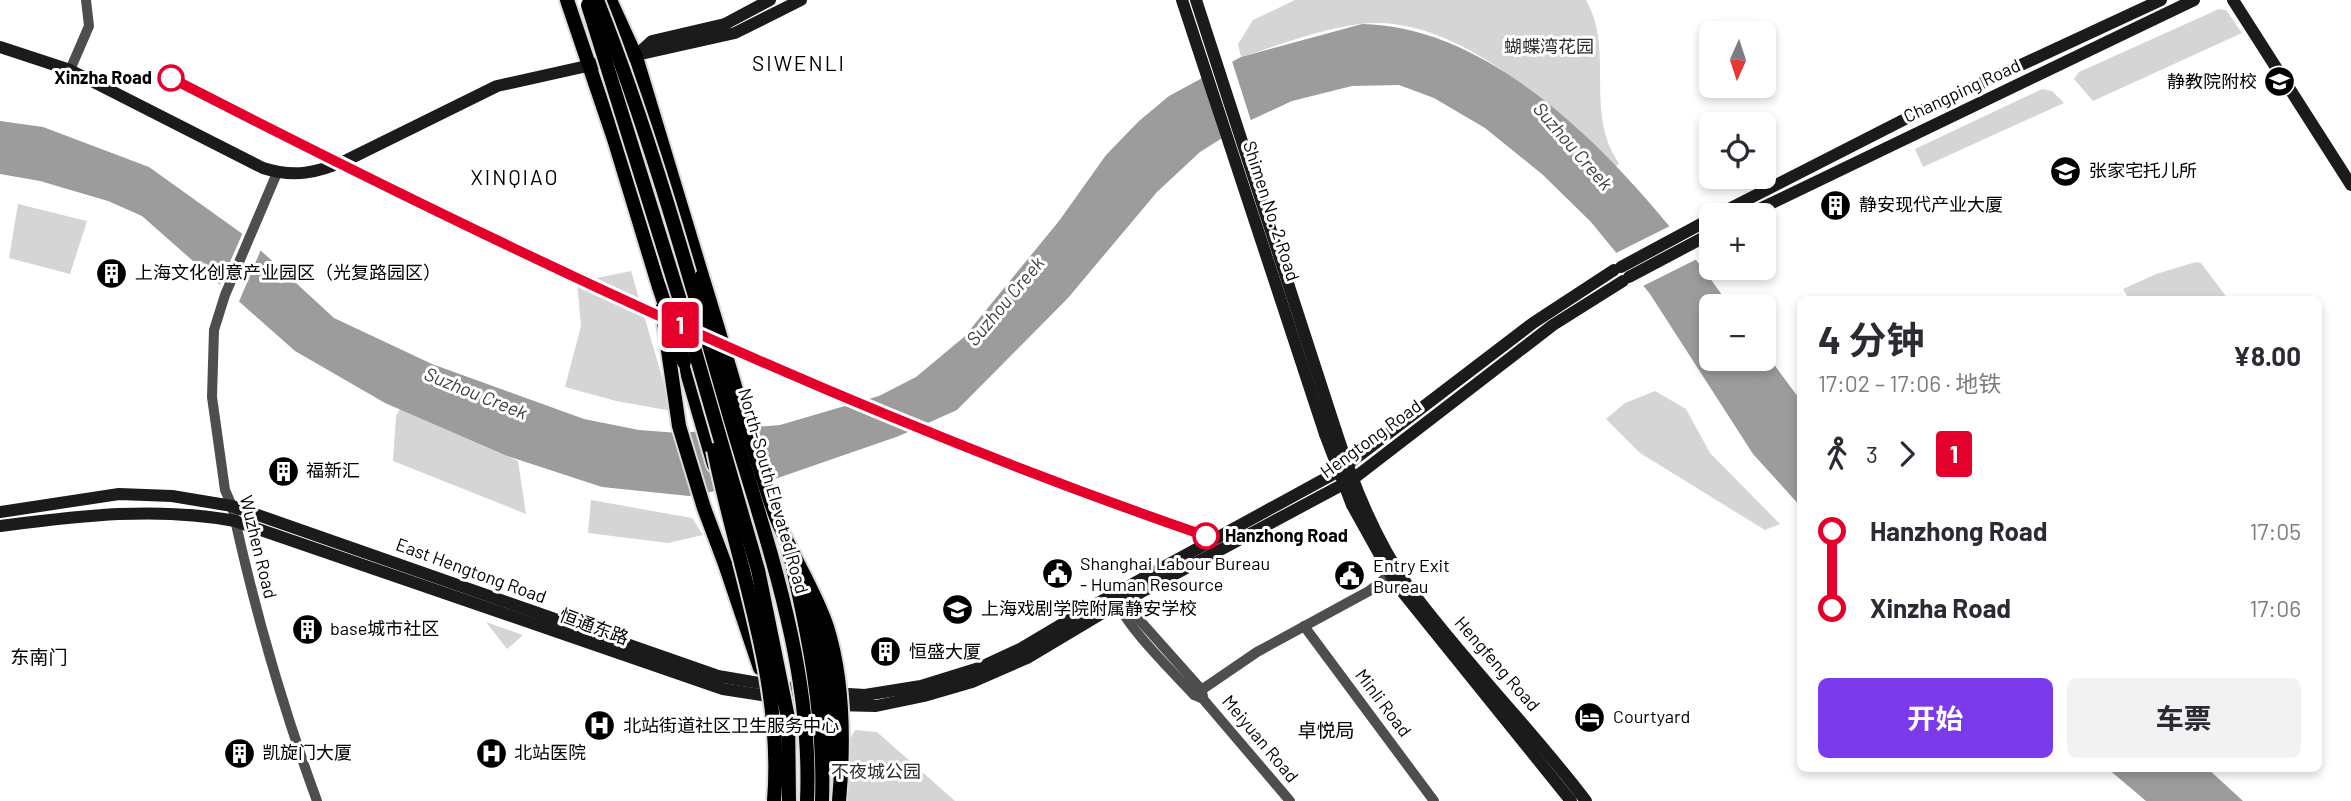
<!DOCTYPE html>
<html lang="zh">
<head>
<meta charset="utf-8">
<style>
  :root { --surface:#fff; --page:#f2f2f3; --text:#2b2b33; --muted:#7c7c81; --accent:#7c3aed }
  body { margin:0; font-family:Barlow,"Noto Sans SC",sans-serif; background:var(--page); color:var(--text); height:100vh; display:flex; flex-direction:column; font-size:26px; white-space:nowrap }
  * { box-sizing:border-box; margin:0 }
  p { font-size:23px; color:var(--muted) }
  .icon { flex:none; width:38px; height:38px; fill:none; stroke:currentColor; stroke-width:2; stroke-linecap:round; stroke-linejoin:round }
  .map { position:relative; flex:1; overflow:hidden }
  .sheet { position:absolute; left:1797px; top:296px; width:525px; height:476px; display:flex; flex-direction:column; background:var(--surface); border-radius:10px; box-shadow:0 4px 10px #0003 }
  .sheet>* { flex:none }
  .badge { padding:0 14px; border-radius:5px; font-size:24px; line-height:46px }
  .needle { width:46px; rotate:183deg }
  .tools { position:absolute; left:1699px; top:21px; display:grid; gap:14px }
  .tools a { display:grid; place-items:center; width:77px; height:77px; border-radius:10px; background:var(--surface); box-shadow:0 4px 10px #0003; font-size:35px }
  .map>.badge { position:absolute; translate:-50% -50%; box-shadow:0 0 0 4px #fff }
  .legs { display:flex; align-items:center; gap:10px; height:77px; padding:0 21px; font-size:23px }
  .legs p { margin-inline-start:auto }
  .headline { display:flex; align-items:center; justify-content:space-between; height:119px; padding:0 21px }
  h1 { font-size:38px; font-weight:700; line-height:52px }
  .button { display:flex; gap:14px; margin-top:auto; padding:14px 21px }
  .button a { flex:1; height:80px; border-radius:10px; background:var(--accent); color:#fff; font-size:28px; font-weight:700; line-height:80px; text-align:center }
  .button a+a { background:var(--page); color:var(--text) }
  ul { padding:0 21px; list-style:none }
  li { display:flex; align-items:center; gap:24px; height:77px; font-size:26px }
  li i { display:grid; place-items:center; width:10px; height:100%; margin:0 9px; background:currentColor }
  li i::after { content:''; width:18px; height:18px; margin:-9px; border:5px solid; border-radius:50%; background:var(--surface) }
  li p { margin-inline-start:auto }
  li:first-child i { background:linear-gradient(#0000 50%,currentColor 0) }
  li:last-child i { background:linear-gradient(currentColor 50%,#0000 0) }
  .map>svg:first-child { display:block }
  .green { fill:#d5d5d5 }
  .water { fill:#9c9c9c }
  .pier { fill:#fff }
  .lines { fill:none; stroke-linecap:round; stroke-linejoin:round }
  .primary-casing { stroke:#dbdbdb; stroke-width:18 }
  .trunk-casing { stroke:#dbdbdb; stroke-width:18 }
  .tertiary { stroke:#4e4e4e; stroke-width:10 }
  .secondary { stroke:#1b1b1b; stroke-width:12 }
  .primary { stroke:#000; stroke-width:14 }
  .trunk { stroke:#000; stroke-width:14 }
  .primary-bridge-casing { stroke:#dbdbdb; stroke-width:18; stroke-linecap:butt }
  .trunk-bridge-casing { stroke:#dbdbdb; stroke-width:18; stroke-linecap:butt }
  .secondary-bridge { stroke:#1b1b1b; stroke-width:12 }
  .primary-bridge { stroke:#000; stroke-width:14 }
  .trunk-bridge { stroke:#000; stroke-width:14 }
  .line-1-casing { stroke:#fff; stroke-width:16 }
  .line-1 { stroke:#e4002b; stroke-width:10 }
  .stop-1-dot { fill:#fff; stroke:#e4002b; stroke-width:3.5 }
  .labels { text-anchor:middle; stroke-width:6; stroke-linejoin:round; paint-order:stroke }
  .park-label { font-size:18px; fill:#2c2c2c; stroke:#fff }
  .stop-label { font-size:18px; font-weight:bold; fill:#000; stroke:#fff; text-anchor:end }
  .poi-label { font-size:18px; fill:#000; stroke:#fff; text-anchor:start }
  .street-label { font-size:18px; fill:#000; stroke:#fff }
  .water-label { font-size:19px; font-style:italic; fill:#3d3d3d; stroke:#fff }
  .neighbourhood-label { font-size:19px; fill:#000; stroke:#fff }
  .quarter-label { font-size:21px; letter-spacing:2px; fill:#000; stroke:#fff }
</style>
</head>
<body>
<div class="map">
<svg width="2351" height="801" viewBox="0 0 2351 801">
  <rect width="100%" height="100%" fill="#fff"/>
  <g class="green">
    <path d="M1295,0H1586C1615,50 1584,113 1619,163L1615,168C1555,108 1454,12 1360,24C1320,29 1280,45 1241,57L1238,44L1253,20Z"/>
    <polygon points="2219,9 2226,10 2242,33 2093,101 2074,79 2079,72"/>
    <polygon points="2042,89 2052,91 2064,103 1923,167 1915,149"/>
    <polygon points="18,204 87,221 70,274 9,258"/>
    <polygon points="2196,262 2201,263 2228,299 2129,299 2123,289 2156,274"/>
    <polygon points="631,271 672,411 616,401 565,387 581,326 577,282"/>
    <polygon points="1655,391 1686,409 1710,453 1780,524 1765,530 1640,453 1606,419 1625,403"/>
    <polygon points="400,409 518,461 526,514 393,461 396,416"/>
    <polygon points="591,500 692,518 703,535 668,543 588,533"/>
    <polygon points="486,622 523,635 507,649"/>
    <polygon points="855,730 877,732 955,801 846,801 849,741"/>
  </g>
  <g class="water">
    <path d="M1362,24C1511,26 1650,193 1730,306H1712V359H1764V351L1801,401V507L1753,454L1650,294L1591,222L1543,175L1485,128L1434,98L1399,85L1352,86L1292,101L1251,120L1200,152L1157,192L1068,298L957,410L899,436L769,481L689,496L602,487L507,456L385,403L295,351L142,216L108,201L40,181L0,174V121L43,127L149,167L244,235L334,318L432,364L584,419L639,430L679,433L780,425L879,396L916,377L964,337L1059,221L1106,155L1139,121L1169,96L1241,57Z"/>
    <polygon points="2107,768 2207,768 2243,801 2146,801"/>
  </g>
  <g class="pier">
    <polygon points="1231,58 1252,124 1222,141 1201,74"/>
    <polygon points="1672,225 1699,258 1641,287 1614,254"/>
    <polygon points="244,230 262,247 238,304 219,287"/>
  </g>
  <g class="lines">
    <defs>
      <g id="primary">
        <polyline points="567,0 614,139 659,287"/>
        <polyline points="610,0 636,57 702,276"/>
        <polyline points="725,564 760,668"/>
        <polyline points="815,801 815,743"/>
      </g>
      <polyline id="trunk" points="684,362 714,465"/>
    </defs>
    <use href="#primary" class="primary-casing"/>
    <use href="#trunk" class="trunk-casing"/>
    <g class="tertiary">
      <polyline points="70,70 89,26 86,0"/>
      <path d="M277,173L225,295L214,330L212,397L225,490L232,506C254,608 281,703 317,801"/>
      <path d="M1116,597C1120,621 1175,674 1194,695L1203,699L1290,801"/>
      <polyline points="1119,597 1201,689 1203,696"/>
      <polyline points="1304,626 1434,801"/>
      <polyline points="1194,695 1257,652 1369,591 1396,570"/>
    </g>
    <g class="secondary">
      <polyline points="2233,0 2351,185"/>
      <path d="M0,47L70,70L263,168C294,178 317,173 347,160L497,86L735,33L801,0"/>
      <polyline points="638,54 652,41 725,24 770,0"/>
      <polyline points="1717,215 1915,114 2161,0"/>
      <polyline points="1747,215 2194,0"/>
      <polyline points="1621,267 1712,218"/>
      <polyline points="1629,277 1712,233"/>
      <path d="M1336,431C1353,484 1375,540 1408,586C1463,661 1530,727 1586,801"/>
      <polyline points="1325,434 1352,505 1396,584 1571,801"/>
      <polyline points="0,512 119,494 172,496 232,506 718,676 807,691"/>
      <path d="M0,526C79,516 156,506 235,521L723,689L812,703"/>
      <polyline points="832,693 865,695 921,686 979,668 1022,648 1096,604 1339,471 1533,323 1614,270"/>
      <polyline points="834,705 876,706 924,696 972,682 1027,658 1104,612 1353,479 1553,325 1623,281"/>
    </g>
    <use href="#primary" class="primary"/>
    <use href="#trunk" class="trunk"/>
    <defs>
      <g id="primary-bridge">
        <path d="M702,276C726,352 746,430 772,506C786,548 813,585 827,627C844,681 844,744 839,801"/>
        <polyline points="662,309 679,426 704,508 725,564"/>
      </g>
      <g id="trunk-bridge">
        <path d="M597,0C650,134 689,275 729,414C766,541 813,666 807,801"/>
        <polyline points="588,5 686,320 758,570 788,718 789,801"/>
        <polyline points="659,287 684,362"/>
        <path d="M714,450C737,567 784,680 774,801"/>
        <path d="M788,546C808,632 825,713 822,801"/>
        <polyline points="809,588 828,689 832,758"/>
      </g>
    </defs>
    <use href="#primary-bridge" class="primary-bridge-casing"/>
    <use href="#trunk-bridge" class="trunk-bridge-casing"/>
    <g class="secondary-bridge">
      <polyline points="1182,0 1325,434"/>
      <polyline points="1196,0 1336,431"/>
    </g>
    <use href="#primary-bridge" class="primary-bridge"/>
    <use href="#trunk-bridge" class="trunk-bridge"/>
  </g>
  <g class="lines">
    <defs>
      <path id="line-1" d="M171,78C506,250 848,413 1206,536"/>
    </defs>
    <use href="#line-1" class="line-1-casing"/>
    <use href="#line-1" class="line-1"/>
  </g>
  <defs>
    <symbol id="school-disc" viewBox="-11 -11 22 22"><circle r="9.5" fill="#000" stroke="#fff"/><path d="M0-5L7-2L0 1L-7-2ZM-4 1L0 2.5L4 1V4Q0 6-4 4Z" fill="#fff"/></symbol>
    <symbol id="building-disc" viewBox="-11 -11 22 22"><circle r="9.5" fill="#000" stroke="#fff"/><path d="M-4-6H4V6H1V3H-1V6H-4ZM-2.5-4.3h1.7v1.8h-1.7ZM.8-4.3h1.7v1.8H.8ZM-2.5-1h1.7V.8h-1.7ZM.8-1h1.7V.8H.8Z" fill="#fff"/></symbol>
    <symbol id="civic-disc" viewBox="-11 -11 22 22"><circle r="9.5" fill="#000" stroke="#fff"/><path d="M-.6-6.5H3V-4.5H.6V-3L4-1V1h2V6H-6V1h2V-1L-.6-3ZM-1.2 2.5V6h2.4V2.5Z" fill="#fff"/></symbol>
    <symbol id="hotel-disc" viewBox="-11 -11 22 22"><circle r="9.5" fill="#000" stroke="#fff"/><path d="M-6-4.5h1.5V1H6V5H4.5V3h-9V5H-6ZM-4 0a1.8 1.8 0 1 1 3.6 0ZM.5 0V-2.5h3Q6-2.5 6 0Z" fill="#fff"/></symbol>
    <symbol id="hospital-disc" viewBox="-11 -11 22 22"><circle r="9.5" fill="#000" stroke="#fff"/><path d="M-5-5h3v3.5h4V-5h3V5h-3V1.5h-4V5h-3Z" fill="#fff"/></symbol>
  </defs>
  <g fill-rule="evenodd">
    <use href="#school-disc" x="2262" y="64" width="35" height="35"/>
    <use href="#school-disc" x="2048" y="154" width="35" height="35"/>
    <use href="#building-disc" x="1818" y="188" width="35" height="35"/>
    <use href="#building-disc" x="94" y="256" width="35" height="35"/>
    <use href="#building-disc" x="266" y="454" width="35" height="35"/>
    <use href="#civic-disc" x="1040" y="556" width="35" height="35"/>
    <use href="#civic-disc" x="1332" y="558" width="35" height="35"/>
    <use href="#school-disc" x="940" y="592" width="35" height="35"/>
    <use href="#building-disc" x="290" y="612" width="35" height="35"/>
    <use href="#building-disc" x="868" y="634" width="35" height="35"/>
    <use href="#hotel-disc" x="1572" y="700" width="35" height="35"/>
    <use href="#hospital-disc" x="582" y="708" width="35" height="35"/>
    <use href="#building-disc" x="222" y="736" width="35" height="35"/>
    <use href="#hospital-disc" x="474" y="736" width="35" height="35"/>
  </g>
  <g class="stop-1-dot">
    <circle cx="171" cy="78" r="12"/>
    <circle cx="1206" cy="536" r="12"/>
  </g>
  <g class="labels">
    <g class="park-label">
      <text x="1549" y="53">蝴蝶湾花园</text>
      <text x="876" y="778">不夜城公园</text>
    </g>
    <g class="stop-label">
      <text x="152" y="84">Xinzha Road</text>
      <text x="1225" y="542" text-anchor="start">Hanzhong Road</text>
    </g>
    <g class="poi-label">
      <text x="2257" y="88" text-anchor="end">静教院附校</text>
      <text x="2089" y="177">张家宅托儿所</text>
      <text x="1859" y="211">静安现代产业大厦</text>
      <text x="135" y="279">上海文化创意产业园区（光复路园区）</text>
      <text x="306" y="477">福新汇</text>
      <text x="1080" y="570">Shanghai Labour Bureau<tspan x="1080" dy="21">- Human Resource</tspan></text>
      <text x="1373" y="572">Entry Exit<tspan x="1373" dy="21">Bureau</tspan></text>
      <text x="981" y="615">上海戏剧学院附属静安学校</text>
      <text x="330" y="635">base城市社区</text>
      <text x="909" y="658">恒盛大厦</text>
      <text x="1613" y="723">Courtyard</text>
      <text x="623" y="732">北站街道社区卫生服务中心</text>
      <text x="262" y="759">凯旋门大厦</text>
      <text x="514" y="759">北站医院</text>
    </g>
    <g class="street-label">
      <text transform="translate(1962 91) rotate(-25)" y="6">Changping Road</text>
      <text transform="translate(1271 211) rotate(72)" y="6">Shimen No. 2 Road</text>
      <text transform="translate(1371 439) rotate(-36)" y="6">Hengtong Road</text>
      <text transform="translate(773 491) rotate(74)" y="6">North-South Elevated Road</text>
      <text transform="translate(258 547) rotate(76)" y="6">Wuzhen Road</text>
      <text transform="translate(471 571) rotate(20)" y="6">East Hengtong Road</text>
      <text transform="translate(594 627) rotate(20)" y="6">恒通东路</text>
      <text transform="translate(1497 664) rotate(49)" y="6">Hengfeng Road</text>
      <text transform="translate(1383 703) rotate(53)" y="6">Minli Road</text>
      <text transform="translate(1260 739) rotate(50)" y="6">Meiyuan Road</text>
    </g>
    <g class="water-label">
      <text transform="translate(1573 146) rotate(49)" y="7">Suzhou Creek</text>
      <text transform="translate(1005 301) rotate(-50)" y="7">Suzhou Creek</text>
      <text transform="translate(476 393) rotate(22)" y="7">Suzhou Creek</text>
    </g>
    <g class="neighbourhood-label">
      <text x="39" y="664">东南门</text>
      <text x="1326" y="737">卓悦局</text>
    </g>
    <g class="quarter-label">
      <text x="799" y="71">SIWENLI</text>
      <text x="515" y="185">XINQIAO</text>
    </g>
  </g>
</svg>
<div class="tools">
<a><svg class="needle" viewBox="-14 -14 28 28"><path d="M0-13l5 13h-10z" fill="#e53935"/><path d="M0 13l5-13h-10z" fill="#7c7c81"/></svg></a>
<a><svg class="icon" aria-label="locate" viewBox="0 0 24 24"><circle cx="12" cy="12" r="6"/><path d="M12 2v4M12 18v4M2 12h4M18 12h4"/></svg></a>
<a>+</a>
<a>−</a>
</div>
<b class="badge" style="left:680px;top:325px;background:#e4002b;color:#fff">1</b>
<section class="sheet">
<div class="headline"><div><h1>4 分钟</h1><p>17:02 – 17:06 · 地铁</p></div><b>¥8.00</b></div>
<div class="legs"><svg class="icon" aria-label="walk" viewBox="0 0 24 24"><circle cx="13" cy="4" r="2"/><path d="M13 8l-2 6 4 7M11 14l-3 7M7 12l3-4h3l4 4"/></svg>3<svg class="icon" aria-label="forward" viewBox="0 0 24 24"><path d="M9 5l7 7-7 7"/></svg><b class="badge" style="background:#e4002b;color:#fff">1</b></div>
<ul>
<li><i style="color:#e4002b"></i><b>Hanzhong Road</b><p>17:05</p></li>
<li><i style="color:#e4002b"></i><b>Xinzha Road</b><p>17:06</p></li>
</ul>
<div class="button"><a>开始</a><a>车票</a></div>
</section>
</div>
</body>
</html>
